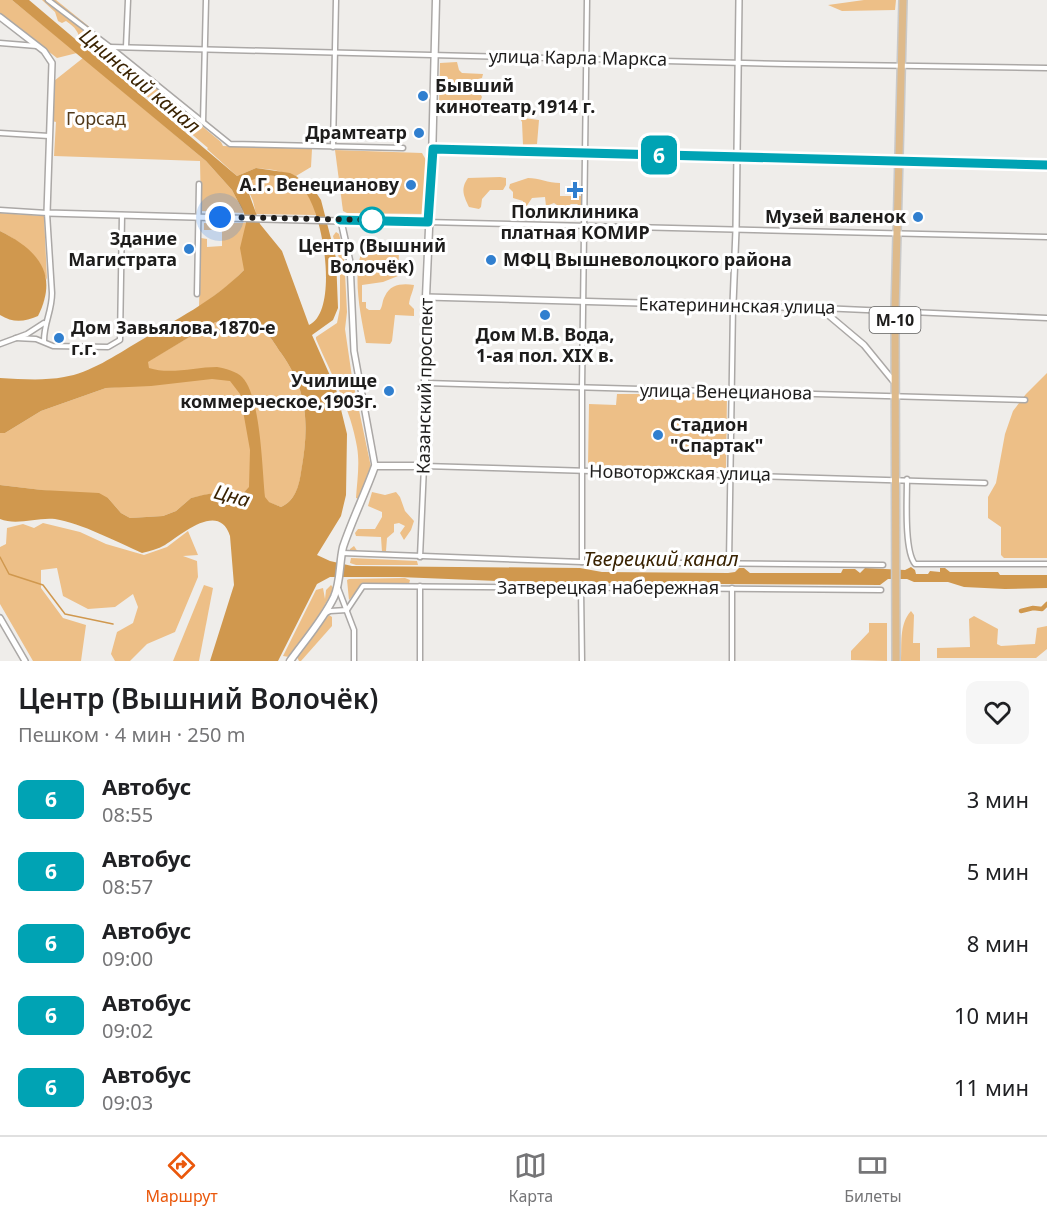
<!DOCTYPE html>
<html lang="ru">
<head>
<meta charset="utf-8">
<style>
  :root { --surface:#fff; --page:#f6f6f6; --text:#202124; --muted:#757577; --line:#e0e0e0; --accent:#ea580c }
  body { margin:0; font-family:"Noto Sans",sans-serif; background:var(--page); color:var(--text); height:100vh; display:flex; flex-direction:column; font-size:22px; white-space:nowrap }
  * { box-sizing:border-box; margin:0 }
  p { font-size:20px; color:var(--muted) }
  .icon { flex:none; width:33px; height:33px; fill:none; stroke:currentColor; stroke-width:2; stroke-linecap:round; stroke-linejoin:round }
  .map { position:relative; height:661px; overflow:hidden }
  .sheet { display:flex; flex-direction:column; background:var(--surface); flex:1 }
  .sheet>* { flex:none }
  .badge { padding:0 12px; border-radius:9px; font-size:21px; line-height:39px }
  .you { position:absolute; width:30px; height:30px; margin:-15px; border:4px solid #fff; border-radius:50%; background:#1a73e8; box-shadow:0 0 0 9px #1a73e833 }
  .map>.badge { position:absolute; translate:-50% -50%; box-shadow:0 0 0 3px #fff }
  .round { display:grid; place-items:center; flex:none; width:63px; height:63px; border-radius:12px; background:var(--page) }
  .summary { display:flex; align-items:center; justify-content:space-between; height:102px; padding:0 18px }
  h1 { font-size:28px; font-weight:600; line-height:45px }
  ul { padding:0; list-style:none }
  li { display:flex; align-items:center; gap:18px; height:72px; padding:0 18px }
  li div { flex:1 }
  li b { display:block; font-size:22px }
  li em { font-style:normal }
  li .badge { min-width:66px; font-weight:700; text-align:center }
  .dock { display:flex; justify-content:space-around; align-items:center; height:84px; border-top:2px solid var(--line); background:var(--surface); font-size:16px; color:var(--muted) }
  .dock a { display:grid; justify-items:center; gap:3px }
  .dock .selected { color:var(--accent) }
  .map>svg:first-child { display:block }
  .green { fill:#edbf87 }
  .water { fill:#d0984e; fill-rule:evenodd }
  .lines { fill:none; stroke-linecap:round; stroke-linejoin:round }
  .stream { stroke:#d0984e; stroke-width:1.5 }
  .canal { stroke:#d0984e; stroke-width:4.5 }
  .minor-casing { stroke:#aba8a6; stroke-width:7 }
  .tertiary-casing { stroke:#aba8a6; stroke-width:8 }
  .secondary-casing { stroke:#aba8a6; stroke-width:9 }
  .trunk-casing { stroke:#c9c9c9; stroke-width:10 }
  .minor { stroke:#fff; stroke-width:4 }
  .tertiary { stroke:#fff; stroke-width:5 }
  .secondary { stroke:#fff; stroke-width:6 }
  .trunk { stroke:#deba8b; stroke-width:7 }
  .line-casing { stroke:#fff; stroke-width:14 }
  .line { stroke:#00a3b4; stroke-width:9 }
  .walk { stroke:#1e1d1c; stroke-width:6; stroke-dasharray:0 10.8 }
  .poi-dot { fill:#307fcf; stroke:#fff; stroke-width:2 }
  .stop-dot { fill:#fff; stroke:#00a3b4; stroke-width:3 }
  .labels { text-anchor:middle; stroke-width:6; stroke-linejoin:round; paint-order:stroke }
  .shield { fill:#fff; stroke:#626160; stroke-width:1.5 }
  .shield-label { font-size:16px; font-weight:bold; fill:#1e1d1c }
  .street-label { font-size:18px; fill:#1e1d1c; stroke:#fff }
  .poi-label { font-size:18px; font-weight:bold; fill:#1e1d1c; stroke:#fff; text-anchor:end }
  .park-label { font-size:18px; fill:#523a1b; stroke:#fff }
  .stop-label { font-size:18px; font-weight:bold; fill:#1e1d1c; stroke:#fff }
  .water-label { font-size:20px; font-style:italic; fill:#3a2302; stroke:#fff }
</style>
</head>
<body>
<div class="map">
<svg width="1047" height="661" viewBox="0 0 1047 661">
  <rect width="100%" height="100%" fill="#efedea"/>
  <g class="green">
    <polygon points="0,0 12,0 77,53 57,58 0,14"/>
    <path d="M42,0H56L92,29L90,41L81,43C78,31 76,28 66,21L62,23L58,21L55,12Z"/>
    <polygon points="864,0 896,0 895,10 842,11 828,5"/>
    <polygon points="96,48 113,52 221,142 223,146 312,149 311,167 296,176 274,170 256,168 237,176 207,149 208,148 96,53 94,49"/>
    <polygon points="83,58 206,161 232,190 244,213 201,211 200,161 54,156 56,122 52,121 54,81"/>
    <polygon points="457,62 459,70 462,73 483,74 482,78 474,80 473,92 480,93 482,97 480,102 475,104 473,100 468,101 466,106 460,100 456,101 450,105 439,104 440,63"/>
    <polygon points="515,100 524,102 524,118 539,120 537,144 523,145 522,122 518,115 499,113 500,107 511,106"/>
    <polygon points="335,150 422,153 426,160 425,214 347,213 343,211"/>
    <path d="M269,175C291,178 313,191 316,215L256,214L253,201L244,180L247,178L250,181L258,176Z"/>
    <path d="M500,177L506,178V185L503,190H490L482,199L481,207L479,209L469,207C464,196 460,189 468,178Z"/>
    <path d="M528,178C539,178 548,183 560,183V196H581L582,208L577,204H571L567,207L568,219L563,221L557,220V205L554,203L546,206L545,197L532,198L526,207L524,206L523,201L513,198V192L509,188L510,184Z"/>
    <path d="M0,213L44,216L47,280C37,257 22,242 0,231Z"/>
    <polygon points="204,223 246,223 244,270 230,284 199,307 201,238 207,239 207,247 222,246 222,230 204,230"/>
    <path d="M336,232L339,234L344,254L347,312L345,329L352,377L371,467L359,499L356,498C357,482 360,464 357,447C351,409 331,374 316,339V337L337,323L340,308V262L333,236Z"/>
    <path d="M386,250L399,252L398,276L383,282L362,285V302H366V308L369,310H380C383,305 382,301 385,296C390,284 403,283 414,285C413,292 410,296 409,304L414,309V316L395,315L392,341L390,344L366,343C361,317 352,276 362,251Z"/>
    <path d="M224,319C237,321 256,326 267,334C272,338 277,348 281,353C309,392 309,427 301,473C299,486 295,501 281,507L263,500L214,493L191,498L176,511L163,516L130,518L121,513L108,498L0,485V433H5L41,411L106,388L119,387L147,362L211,324Z"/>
    <polygon points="1047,373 1047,558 1004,558 1001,555 1001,527 988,518 988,497 996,483 1005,434 1013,411 1026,394"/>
    <polygon points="617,394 727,394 726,468 588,465 589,404 616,405"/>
    <polygon points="372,492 385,495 396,492 400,497 405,511 414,521 411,530 404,540 400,533 405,526 399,523 394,524 394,532 387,538 386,551 399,553 399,555 350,552 350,549 354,546 358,552 382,552 381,537 356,536 355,533 358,529 375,529 382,517 382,512 368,506"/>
    <polygon points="43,523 80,532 106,544 144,555 167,547 188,531 198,555 183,556 197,561 198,577 175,632 147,644 130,661 115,661 111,654 117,632 133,623 138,607 133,594 115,607 88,609 63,596 57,568 41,570 41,588 63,618 86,625 81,661 33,661 0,604 0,547 6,544 7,528 23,524 34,528"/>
    <polygon points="351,558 417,561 418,565 356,565 350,563"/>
    <polygon points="405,578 410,580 409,584 377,585 360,587 349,600 347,580 349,579"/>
    <polygon points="204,585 213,588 199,661 173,661"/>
    <polygon points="331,585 334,589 309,632 289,657 283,656 316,590 323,588 325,599 326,590"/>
    <path d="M911,611L914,615L913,643H920V661H901C902,644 899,624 911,611Z"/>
    <polygon points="329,615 332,617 332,626 301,661 299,661 296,655"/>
    <polygon points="974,616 998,629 997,644 1001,646 1035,644 1037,628 1047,626 1047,649 1036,658 937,658 937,648 970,647 969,619"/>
    <polygon points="869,623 887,623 887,661 851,660 851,651 869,632"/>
  </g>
  <g class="water">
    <path d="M12,0H29L237,176L256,168L290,173L296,176L315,191L321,200L336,258L338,308L333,320L312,335L336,389L347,434L346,495L341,516L317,555L330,561L352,566L580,568L602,572L728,573L735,572L739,568H744L750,573H841L843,569H855L860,573L865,568L905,570L911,567L915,570L916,574H928L930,571L940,572V568H945L950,572H998L1000,575H1047V588L1005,589L964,587L948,582H914L907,579H888L880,585L546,583L399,577H330L317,584L278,661H210L234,585L230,536C219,501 181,535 165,545C158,549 150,551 142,553C117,542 81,523 55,519C37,517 17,526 0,519V485L42,490L99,493L108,498L121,513L130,518L163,516L176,511L191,498L203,495L214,493L239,498L249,487L250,450L240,394L230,381L212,379L151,386L106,388L41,411L5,433H0V378C21,379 43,381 64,377C90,373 116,355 138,342C175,320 214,301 244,270L240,248L246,223L244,213L232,190L206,161ZM263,175C276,175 291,178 302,188C323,208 340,311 309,325L282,251L260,224L244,180L247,179L250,181ZM224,319C237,321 256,326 267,334C272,338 277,348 281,353C309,392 309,427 301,472C299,486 295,501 281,507L269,502L265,497C262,469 261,396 242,377C238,372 224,368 217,367C195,367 170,375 149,368L148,362L211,324Z"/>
    <path d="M0,231C38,250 59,274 38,316C24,322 13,323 0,315Z"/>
  </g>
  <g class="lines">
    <polyline class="stream" points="0,557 9,574 43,585 65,614 113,624"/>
    <polyline class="canal" points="1021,611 1033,608 1042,609 1047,604"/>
    <defs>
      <g id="minor">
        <polyline points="48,0 110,47 230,144 403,148"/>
        <polyline points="0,43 37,46"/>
        <polyline points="110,47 786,64 1047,68"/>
        <polyline points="126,47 128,0"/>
        <polyline points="203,122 206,0"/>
        <polyline points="0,133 49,136"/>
        <polyline points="333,147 336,0"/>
        <path d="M0,210L47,213L52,293C52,312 44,322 44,341"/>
        <polyline points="340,220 1047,237"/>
        <polyline points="197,294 199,184"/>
        <polyline points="821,308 1047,318"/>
        <polyline points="16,338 36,339 53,346 108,347 120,340 122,215"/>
        <polyline points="0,344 27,334 44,323"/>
        <polyline points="426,383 1025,400"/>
        <path d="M907,479C907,498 904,551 915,564H1047"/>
        <polyline points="342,553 582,562 883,565"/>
        <polyline points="420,557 424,466 985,483"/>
        <polyline points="582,562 582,388 587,0"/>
        <polyline points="729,563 733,306"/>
        <polyline points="338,588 354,630 354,661"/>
        <polyline points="581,589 582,661"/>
        <polyline points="326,613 330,611 347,610 363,586 881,590"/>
        <polyline points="420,661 420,586"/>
        <polyline points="732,661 732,588"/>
      </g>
      <g id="tertiary">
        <polyline points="0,17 44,51 52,63 47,213 341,221 350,262 354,351 375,466"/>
        <polyline points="433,149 1047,165"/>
        <polyline points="426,297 820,308 864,345 895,383"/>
        <polyline points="733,304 736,230 739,0"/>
        <polyline points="0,618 25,661"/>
      </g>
      <path id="secondary" d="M290,661C305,640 323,620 334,597C341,581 339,564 343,547C352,520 365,494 375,466H424L426,297L432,161L436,0"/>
      <polyline id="trunk" points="896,661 895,311 903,0"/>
    </defs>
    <use href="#minor" class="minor-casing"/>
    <use href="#tertiary" class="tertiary-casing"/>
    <use href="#secondary" class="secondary-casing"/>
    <use href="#trunk" class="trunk-casing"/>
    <use href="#minor" class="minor"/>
    <use href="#tertiary" class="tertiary"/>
    <use href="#secondary" class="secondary"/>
    <use href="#trunk" class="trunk"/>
  </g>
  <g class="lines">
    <defs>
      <polyline id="line" points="340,220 428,222 433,149 1047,165"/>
    </defs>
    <use href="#line" class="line-casing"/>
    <use href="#line" class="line"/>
    <polyline class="walk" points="220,217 372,220"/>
  </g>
  <g class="poi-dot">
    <circle cx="423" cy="96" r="6"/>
    <circle cx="419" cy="133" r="6"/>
    <circle cx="411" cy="185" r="6"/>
    <path d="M572 181h6v6h6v6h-6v6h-6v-6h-6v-6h6z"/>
    <circle cx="918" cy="217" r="6"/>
    <circle cx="189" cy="249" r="6"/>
    <circle cx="491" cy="260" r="6"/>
    <circle cx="545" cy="315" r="6"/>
    <circle cx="59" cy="338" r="6"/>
    <circle cx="389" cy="391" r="6"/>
    <circle cx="658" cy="435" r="6"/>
  </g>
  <circle class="stop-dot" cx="372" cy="220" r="12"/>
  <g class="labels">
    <rect class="shield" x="869.5" y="307" width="51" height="26" rx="4.5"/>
    <g class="shield-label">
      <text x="895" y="326">М-10</text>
    </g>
    <g class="street-label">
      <text transform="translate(578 58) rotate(1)" y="6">улица Карла Маркса</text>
      <text transform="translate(737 306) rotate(1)" y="6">Екатерининская улица</text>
      <text transform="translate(425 386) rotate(-89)" y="6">Казанский проспект</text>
      <text transform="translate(726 392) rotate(1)" y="6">улица Венецианова</text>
      <text transform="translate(680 473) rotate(1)" y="6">Новоторжская улица</text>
      <text x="608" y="594">Затверецкая набережная</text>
    </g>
    <g class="poi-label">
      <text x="435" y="92" text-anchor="start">Бывший<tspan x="435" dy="21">кинотеатр,1914 г.</tspan></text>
      <text x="407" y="139">Драмтеатр</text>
      <text x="399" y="191">А.Г. Венецианову</text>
      <text x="575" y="218" text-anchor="middle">Поликлиника<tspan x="575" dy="21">платная КОМИР</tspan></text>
      <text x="906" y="223">Музей валенок</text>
      <text x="177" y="245">Здание<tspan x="177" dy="21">Магистрата</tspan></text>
      <text x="503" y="266" text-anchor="start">МФЦ Вышневолоцкого района</text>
      <text x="71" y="334" text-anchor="start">Дом Завьялова,1870-е<tspan x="71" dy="21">г.г.</tspan></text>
      <text x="545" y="341" text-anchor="middle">Дом М.В. Вода,<tspan x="545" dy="21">1-ая пол. XIX в.</tspan></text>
      <text x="377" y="387">Училище<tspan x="377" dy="21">коммерческое,1903г.</tspan></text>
      <text x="670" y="431" text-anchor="start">Стадион<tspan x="670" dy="21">"Спартак"</tspan></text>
    </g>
    <g class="park-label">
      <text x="96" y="125">Горсад</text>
    </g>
    <g class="stop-label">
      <text x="372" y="252">Центр (Вышний<tspan x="372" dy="21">Волочёк)</tspan></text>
    </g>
    <g class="water-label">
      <text transform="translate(140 81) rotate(40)" y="7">Цнинский канал</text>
      <text transform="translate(232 496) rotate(15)" y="7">Цна</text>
      <text x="661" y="566">Тверецкий канал</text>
    </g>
  </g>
</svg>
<div class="you" style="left:220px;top:217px"></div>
<b class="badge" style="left:659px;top:155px;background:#00a3b4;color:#fff">6</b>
</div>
<section class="sheet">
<div class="summary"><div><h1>Центр (Вышний Волочёк)</h1><p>Пешком · 4 мин · 250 m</p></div><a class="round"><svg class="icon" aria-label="heart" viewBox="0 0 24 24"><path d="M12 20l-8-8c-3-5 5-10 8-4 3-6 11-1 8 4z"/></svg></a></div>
<ul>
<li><span class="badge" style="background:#00a3b4;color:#fff">6</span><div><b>Автобус</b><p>08:55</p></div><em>3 мин</em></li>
<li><span class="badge" style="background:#00a3b4;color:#fff">6</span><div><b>Автобус</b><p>08:57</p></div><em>5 мин</em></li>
<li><span class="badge" style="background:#00a3b4;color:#fff">6</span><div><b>Автобус</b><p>09:00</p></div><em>8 мин</em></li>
<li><span class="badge" style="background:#00a3b4;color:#fff">6</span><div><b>Автобус</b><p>09:02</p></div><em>10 мин</em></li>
<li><span class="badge" style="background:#00a3b4;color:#fff">6</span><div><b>Автобус</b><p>09:03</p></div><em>11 мин</em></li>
</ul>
</section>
<nav class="dock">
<a class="selected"><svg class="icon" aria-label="directions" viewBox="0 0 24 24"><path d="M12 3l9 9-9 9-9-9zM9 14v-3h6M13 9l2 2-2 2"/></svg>Маршрут</a>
<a><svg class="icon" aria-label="map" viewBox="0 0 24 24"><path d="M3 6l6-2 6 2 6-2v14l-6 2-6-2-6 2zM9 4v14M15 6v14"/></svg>Карта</a>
<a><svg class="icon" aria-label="tickets" viewBox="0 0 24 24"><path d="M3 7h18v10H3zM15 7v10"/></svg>Билеты</a>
</nav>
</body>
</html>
